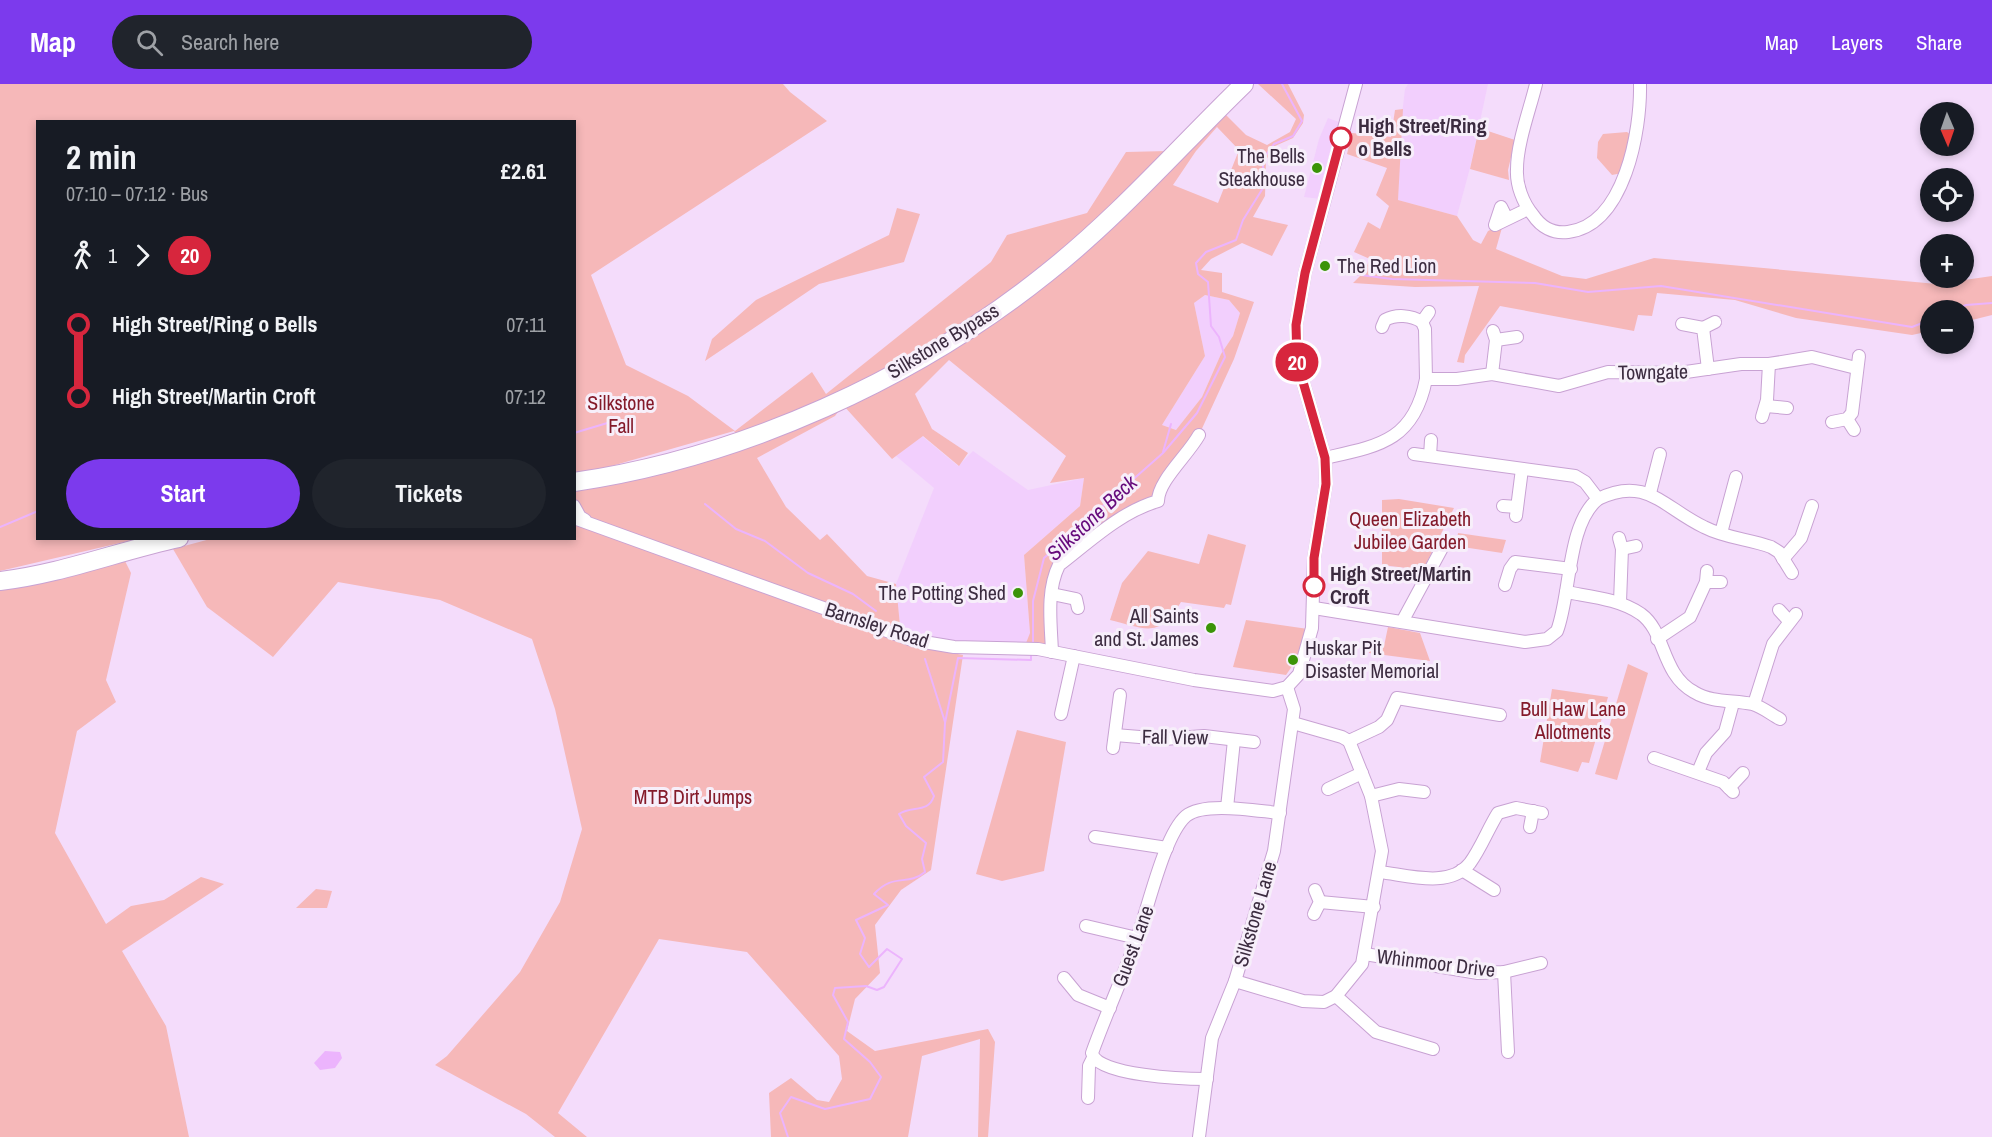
<!DOCTYPE html>
<html lang="en">
<head>
<meta charset="utf-8">
<style>
  :root { --surface:#171b24; --page:#20242c; --text:#f1f3f6; --muted:#9ea1a6; --accent:#7c3aed }
  body { margin:0; font-family:"Archivo Narrow",sans-serif; background:var(--page); color:var(--text); height:100vh; display:flex; flex-direction:column; font-size:22px; white-space:nowrap }
  * { box-sizing:border-box; margin:0 }
  p { font-size:20px; color:var(--muted) }
  .icon { flex:none; width:33px; height:33px; fill:none; stroke:currentColor; stroke-width:2; stroke-linecap:round; stroke-linejoin:round }
  .map { position:relative; flex:1; overflow:hidden }
  .details { position:absolute; left:36px; top:36px; width:540px; height:420px; display:flex; flex-direction:column; background:var(--surface); border-radius:0px; box-shadow:0 3px 9px #0003 }
  .details>* { flex:none }
  .badge { padding:0 12px; border-radius:20px; font-size:21px; line-height:39px }
  .needle { width:39px; rotate:178deg }
  .tools { position:absolute; left:1920px; top:18px; display:grid; gap:12px }
  .tools a { display:grid; place-items:center; width:54px; height:54px; border-radius:50%; background:var(--surface); box-shadow:0 3px 9px #0003; font-size:30px }
  .map>.badge { position:absolute; translate:-50% -50%; box-shadow:0 0 0 3px #fff }
  .legs { display:flex; align-items:center; gap:9px; height:66px; padding:0 30px; font-size:20px }
  .legs p { margin-inline-start:auto }
  .overview { display:flex; align-items:center; justify-content:space-between; height:102px; padding:0 30px }
  h1 { font-size:33px; font-weight:700; line-height:45px }
  .action { display:flex; gap:12px; margin-top:auto; padding:12px 30px }
  .action a { flex:1; height:69px; border-radius:36px; background:var(--accent); color:#fff; font-size:24px; font-weight:700; line-height:69px; text-align:center }
  .action a+a { background:var(--page); color:var(--text) }
  ul { padding:0 30px; list-style:none }
  li { display:flex; align-items:center; gap:21px; height:72px; font-size:22px }
  li i { display:grid; place-items:center; width:9px; height:100%; margin:0 8px; background:currentColor }
  li i::after { content:''; width:15px; height:15px; margin:-8px; border:4px solid; border-radius:50%; background:var(--surface) }
  li p { margin-inline-start:auto }
  li:first-child i { background:linear-gradient(#0000 50%,currentColor 0) }
  li:last-child i { background:linear-gradient(currentColor 50%,#0000 0) }
  header { display:flex; align-items:center; gap:36px; box-sizing:border-box; height:84px; padding:0 30px; background:var(--accent); color:#fff }
  header strong { font-size:28px }
  nav { display:flex; gap:33px; margin-inline-start:auto; font-size:21px }
  .search { width:420px; height:54px; background:var(--page); display:flex; align-items:center; gap:15px; box-sizing:border-box; padding:0 21px; border-radius:33px; color:var(--muted); font-size:22px }
  .map>svg:first-child { display:block }
  .built { fill:#f2cffd }
  .green { fill:#f6b8b9; fill-rule:evenodd }
  .water { fill:#ecb4fd }
  .lines { fill:none; stroke-linecap:round; stroke-linejoin:round }
  .stream { stroke:#ecb4fd; stroke-width:2 }
  .minor-casing { stroke:#c8a2d3; stroke-width:14 }
  .highway-casing { stroke:#c8a2d3; stroke-width:20 }
  .minor { stroke:#fff; stroke-width:12 }
  .highway { stroke:#fff; stroke-width:18 }
  .line-1-casing { stroke:#fff; stroke-width:14 }
  .line-1 { stroke:#d7263d; stroke-width:9 }
  .stop-1-dot { fill:#fff; stroke:#d7263d; stroke-width:3 }
  .poi-dot { fill:#3b9407; stroke:#f7effa; stroke-width:2 }
  .labels { text-anchor:middle; stroke-width:6; stroke-linejoin:round; paint-order:stroke }
  .stop-label { font-size:20px; font-weight:bold; fill:#3c2c40; stroke:#f7effa; text-anchor:start }
  .poi-label { font-size:20px; fill:#3c2c40; stroke:#f7effa; text-anchor:end }
  .street-label { font-size:20px; fill:#3c2c40; stroke:#f7effa }
  .park-label { font-size:20px; fill:#841a2a; stroke:#f7effa }
  .water-label { font-size:21px; font-style:italic; fill:#660b7c; stroke:#f7effa }
</style>
</head>
<body>
<header>
<strong>Map</strong>
<div class="search"><svg class="icon" aria-label="search" viewBox="0 0 24 24"><circle cx="10" cy="10" r="6"/><path d="M15 15l6 6"/></svg>Search here</div>
<nav><a>Map</a><a>Layers</a><a>Share</a></nav>
</header>
<div class="map">
<svg width="1992" height="1053" viewBox="0 0 1992 1053">
  <rect width="100%" height="100%" fill="#f4dcfb"/>
  <g class="built">
    <polygon points="1408,0 1488,0 1470,84 1457,132 1398,116 1400,47 1405,5"/>
    <polygon points="1328,34 1339,38 1321,115 1304,113 1319,55"/>
    <polygon points="1205,211 1229,216 1240,229 1233,252 1221,270 1202,313 1176,346 1162,341 1205,272 1194,219"/>
    <polygon points="922,352 958,382 973,367 1028,406 1084,394 1080,422 1024,471 1030,550 1024,564 901,552 896,500 934,404 896,372"/>
  </g>
  <g class="green">
    <path d="M0,0H783L790,8L827,37L591,191L626,281L688,312L735,347L812,288L826,310L991,178L1007,151L1087,129L1126,68L1168,67L1167,71L968,254L1070,183L1225,30L1246,51L1267,61L1290,48L1296,35L1258,0H1288L1304,31L1303,39L1293,54L1275,62L1266,76L1265,112L1253,133L1288,141L1272,172L1242,159L1211,175L1201,186L1222,189V208L1254,218L1234,275L1199,351L1158,417L1059,481L1052,568L1024,564L1030,549L1024,471L1080,422L1084,394L1050,399L1066,372L949,276L915,310L932,345L968,369L959,382L923,352L892,375L843,321L835,332L757,374L786,423L820,456L827,450L867,492L896,500L901,552L905,560L963,571L931,786L901,806L875,841L880,889L855,915L847,947L875,967L988,945L995,958L988,1053H978L980,955L922,972L908,1053H771L769,1009L791,994L817,1016L829,1018L842,995L839,972L747,868L659,855L558,1029L587,1053H555L526,1030L435,981L447,972L520,888L560,818L582,745L555,625L532,555L440,516L338,498L273,573L207,523L173,465L214,454H574L575,406L589,405L745,363L734,347L601,385L575,389L574,38H38V454L137,455L0,487ZM1217,43L1239,66L1218,119L1173,101L1196,67ZM1205,211L1229,216L1240,229L1233,252L1221,270L1202,313L1176,346L1162,341L1205,272L1194,219Z"/>
    <polygon points="1403,25 1398,116 1457,132 1473,156 1481,160 1488,147 1503,140 1496,165 1562,192 1586,195 1654,174 1937,200 1992,192 1992,231 1964,238 1964,226 1930,226 1930,247 1912,251 1796,234 1735,216 1657,209 1652,232 1638,231 1634,247 1500,222 1465,271 1464,279 1457,278 1479,202 1415,203 1353,199 1364,188 1370,175 1354,168 1368,138 1380,145 1389,122 1376,111 1387,84 1347,70 1352,49 1391,53 1395,26"/>
    <polygon points="1479,44 1515,56 1508,86 1509,96 1470,85"/>
    <polygon points="1627,48 1631,51 1622,89 1612,91 1597,74 1598,58 1603,50"/>
    <polygon points="897,124 920,130 904,178 819,200 705,277 712,255 756,216 889,151"/>
    <polygon points="1399,415 1454,424 1423,486 1382,481 1382,416"/>
    <polygon points="1458,449 1506,456 1502,469 1456,462"/>
    <path d="M1208,450L1246,461L1231,521L1226,520L1224,524L1181,518C1159,555 1147,545 1110,536L1122,499L1148,467L1199,480Z"/>
    <polygon points="122,471 131,489 106,596 116,618 77,647 55,749 106,840 131,822 164,816 201,793 224,800 122,867 166,942 189,1053 0,1053 0,501"/>
    <polygon points="1246,536 1308,545 1301,569 1286,591 1233,583"/>
    <polygon points="1388,543 1420,549 1430,577 1369,569 1370,560 1384,562"/>
    <polygon points="1628,580 1648,589 1617,696 1595,690"/>
    <polygon points="1552,605 1608,613 1589,679 1582,678 1578,688 1540,678"/>
    <polygon points="1017,646 1066,658 1044,787 1002,797 976,790"/>
    <polygon points="316,805 332,807 327,824 296,824"/>
  </g>
  <polygon class="water" points="325,967 340,968 342,974 335,984 320,986 314,979"/>
  <g class="lines">
    <g class="stream">
      <polyline points="1353,190 1392,195 1535,199 1588,208 1661,202 1912,243 1930,236"/>
      <polyline points="1953,226 1966,221 1992,219"/>
      <polyline points="574,349 614,337 623,343"/>
      <polyline points="1163,368 1171,340"/>
      <polyline points="705,420 736,445 765,457 808,489 853,510 876,527"/>
      <polyline points="0,443 38,427"/>
      <polyline points="1033,559 1033,517 1044,474 1163,369 1197,329 1225,273 1219,253 1211,242 1208,198 1198,190 1196,179 1206,168 1236,156 1243,136 1263,104 1263,75 1274,60 1293,52 1302,37 1282,0"/>
      <polyline points="925,575 945,638"/>
      <path d="M788,1053L780,1029L791,1013L825,1025L870,1015L881,993L870,978L844,955L848,938L833,911L835,904L866,902L877,906L884,903L902,875L887,865L869,883L860,870L865,854L856,836L888,821L874,810C894,788 907,803 925,788L922,775L926,759L906,742L899,730C912,721 928,730 934,712L924,693L943,678L945,639L958,574L1031,576V571"/>
    </g>
    <defs>
      <g id="minor">
        <path d="M1536,0C1530,25 1517,59 1517,85C1516,101 1523,119 1533,131C1541,143 1553,150 1568,148C1625,141 1641,46 1640,0"/>
        <polyline points="1507,135 1501,123 1495,141 1528,125"/>
        <polyline points="1422,238 1429,228"/>
        <polyline points="1682,240 1703,244 1708,285"/>
        <path d="M1382,243L1385,236C1396,230 1411,231 1422,238L1425,245L1426,295"/>
        <polyline points="1703,244 1715,238"/>
        <polyline points="1496,256 1517,253"/>
        <polyline points="1492,290 1496,256 1493,247"/>
        <polyline points="1766,322 1787,324"/>
        <polyline points="1762,333 1767,316 1769,280"/>
        <polyline points="1847,335 1854,346"/>
        <polyline points="1832,338 1847,335 1852,329 1859,272"/>
        <polyline points="1430,372 1431,356"/>
        <path d="M1325,374C1379,362 1414,357 1426,295H1457L1492,290L1559,302L1608,288L1679,289L1741,280H1769L1812,273L1856,284"/>
        <polyline points="1650,409 1660,370"/>
        <path d="M1598,415C1646,391 1664,424 1704,443C1725,454 1749,455 1771,463L1779,468L1792,489"/>
        <polyline points="574,422 580,433 585,436"/>
        <polyline points="1503,422 1517,423"/>
        <polyline points="1516,432 1522,385"/>
        <polyline points="574,434 912,556 954,563 1038,565 1194,596 1273,607 1287,603 1299,590 1312,544 1314,474 1326,400 1325,374 1297,277 1296,241 1305,189 1356,0"/>
        <polyline points="1721,449 1736,393"/>
        <polyline points="1619,454 1622,465 1620,518"/>
        <polyline points="1622,465 1636,462"/>
        <polyline points="1783,475 1801,454 1812,422"/>
        <polyline points="1706,498 1721,498"/>
        <polyline points="1505,501 1510,485 1515,478 1571,485"/>
        <path d="M1566,508C1592,513 1619,515 1641,530C1666,548 1661,590 1694,608C1712,619 1733,616 1752,620C1761,622 1772,631 1780,635"/>
        <polyline points="1052,510 1076,515 1078,524"/>
        <path d="M1314,524L1525,558L1547,555L1557,547C1571,510 1567,440 1598,415L1585,398L1575,392L1414,370"/>
        <polyline points="1779,526 1789,537"/>
        <polyline points="1402,538 1442,464"/>
        <polyline points="1657,555 1690,533 1706,498 1707,487"/>
        <path d="M1052,568C1051,540 1046,507 1059,481C1089,458 1120,428 1158,417C1158,397 1188,371 1199,351"/>
        <polyline points="1754,620 1773,560 1796,530"/>
        <polyline points="1061,630 1074,572"/>
        <polyline points="1293,639 1342,653 1349,657"/>
        <polyline points="1115,651 1164,655 1204,652 1254,658"/>
        <polyline points="1349,657 1379,643 1387,636 1397,614 1500,631"/>
        <polyline points="1113,664 1120,611"/>
        <polyline points="1654,674 1723,698 1733,708"/>
        <polyline points="1698,688 1706,669 1725,648 1733,619"/>
        <polyline points="1729,704 1743,689"/>
        <polyline points="1328,705 1362,689"/>
        <polyline points="1371,712 1399,705 1424,708"/>
        <polyline points="1227,724 1234,656"/>
        <polyline points="1530,743 1533,727"/>
        <polyline points="1095,753 1167,764"/>
        <polyline points="1462,786 1494,806"/>
        <path d="M1380,788C1407,791 1450,805 1470,779C1481,764 1488,745 1498,729L1516,724L1542,729"/>
        <polyline points="1320,818 1374,823"/>
        <polyline points="1314,830 1320,818 1315,806"/>
        <polyline points="1086,842 1137,854"/>
        <polyline points="1365,870 1478,889 1504,888 1541,879"/>
        <polyline points="1504,888 1508,968"/>
        <polyline points="1064,894 1078,911 1110,924"/>
        <polyline points="1235,897 1303,917 1324,918 1336,912 1362,880 1382,767 1371,712 1349,657"/>
        <polyline points="1336,912 1376,948 1433,965"/>
        <path d="M1207,995C1187,995 1096,992 1092,969C1106,930 1123,893 1137,854C1148,825 1164,751 1186,732C1204,717 1257,727 1280,729"/>
        <polyline points="1088,1014 1089,982 1093,974"/>
        <polyline points="1199,1053 1212,954 1235,897 1274,767 1294,625 1287,603"/>
      </g>
      <g id="highway">
        <path d="M574,398C743,373 915,295 1047,189C1119,132 1179,63 1244,0"/>
        <path d="M0,497C61,490 119,467 179,454"/>
      </g>
    </defs>
    <use href="#minor" class="minor-casing"/>
    <use href="#highway" class="highway-casing"/>
    <use href="#minor" class="minor"/>
    <use href="#highway" class="highway"/>
  </g>
  <g class="lines">
    <defs>
      <polyline id="line-1" points="1314,502 1314,474 1326,400 1325,374 1297,277 1296,241 1305,189 1341,54"/>
    </defs>
    <use href="#line-1" class="line-1-casing"/>
    <use href="#line-1" class="line-1"/>
  </g>
  <g class="stop-1-dot">
    <circle cx="1341" cy="54" r="10"/>
    <circle cx="1314" cy="502" r="10"/>
  </g>
  <g class="poi-dot">
    <circle cx="1317" cy="84" r="6"/>
    <circle cx="1325" cy="182" r="6"/>
    <circle cx="1018" cy="509" r="6"/>
    <circle cx="1211" cy="544" r="6"/>
    <circle cx="1293" cy="576" r="6"/>
  </g>
  <g class="labels">
    <g class="stop-label">
      <text x="1358" y="49">High Street/Ring<tspan x="1358" dy="23">o Bells</tspan></text>
      <text x="1330" y="497">High Street/Martin<tspan x="1330" dy="23">Croft</tspan></text>
    </g>
    <g class="poi-label">
      <text x="1305" y="79">The Bells<tspan x="1305" dy="23">Steakhouse</tspan></text>
      <text x="1337" y="189" text-anchor="start">The Red Lion</text>
      <text x="1006" y="516">The Potting Shed</text>
      <text x="1199" y="539">All Saints<tspan x="1199" dy="23">and St. James</tspan></text>
      <text x="1305" y="571" text-anchor="start">Huskar Pit<tspan x="1305" dy="23">Disaster Memorial</tspan></text>
    </g>
    <g class="street-label">
      <text transform="translate(943 257) rotate(-31)" y="7">Silkstone Bypass</text>
      <text transform="translate(1653 288) rotate(-1)" y="7">Towngate</text>
      <text transform="translate(877 541) rotate(18)" y="7">Barnsley Road</text>
      <text transform="translate(1175 653) rotate(1)" y="7">Fall View</text>
      <text transform="translate(1255 830) rotate(-74)" y="7">Silkstone Lane</text>
      <text transform="translate(1133 862) rotate(-70)" y="7">Guest Lane</text>
      <text transform="translate(1436 879) rotate(7)" y="7">Whinmoor Drive</text>
    </g>
    <g class="park-label">
      <text x="621" y="326">Silkstone<tspan x="621" dy="23">Fall</tspan></text>
      <text x="1410" y="442">Queen Elizabeth<tspan x="1410" dy="23">Jubilee Garden</tspan></text>
      <text x="1573" y="632">Bull Haw Lane<tspan x="1573" dy="23">Allotments</tspan></text>
      <text x="693" y="720">MTB Dirt Jumps</text>
    </g>
    <g class="water-label">
      <text transform="translate(1092 434) rotate(-43)" y="7">Silkstone Beck</text>
    </g>
  </g>
</svg>
<div class="tools">
<a><svg class="needle" viewBox="-14 -14 28 28"><path d="M0-13l5 13h-10z" fill="#e53935"/><path d="M0 13l5-13h-10z" fill="#9ea1a6"/></svg></a>
<a><svg class="icon" aria-label="locate" viewBox="0 0 24 24"><circle cx="12" cy="12" r="6"/><path d="M12 2v4M12 18v4M2 12h4M18 12h4"/></svg></a>
<a>+</a>
<a>−</a>
</div>
<b class="badge" style="left:1297px;top:278px;background:#d7263d;color:#fff">20</b>
<section class="details">
<div class="overview"><div><h1>2 min</h1><p>07:10 – 07:12 · Bus</p></div><b>£2.61</b></div>
<div class="legs"><svg class="icon" aria-label="walk" viewBox="0 0 24 24"><circle cx="13" cy="4" r="2"/><path d="M13 8l-2 6 4 7M11 14l-3 7M7 12l3-4h3l4 4"/></svg>1<svg class="icon" aria-label="forward" viewBox="0 0 24 24"><path d="M9 5l7 7-7 7"/></svg><b class="badge" style="background:#d7263d;color:#fff">20</b></div>
<ul>
<li><i style="color:#d7263d"></i><b>High Street/Ring o Bells</b><p>07:11</p></li>
<li><i style="color:#d7263d"></i><b>High Street/Martin Croft</b><p>07:12</p></li>
</ul>
<div class="action"><a>Start</a><a>Tickets</a></div>
</section>
</div>
</body>
</html>
